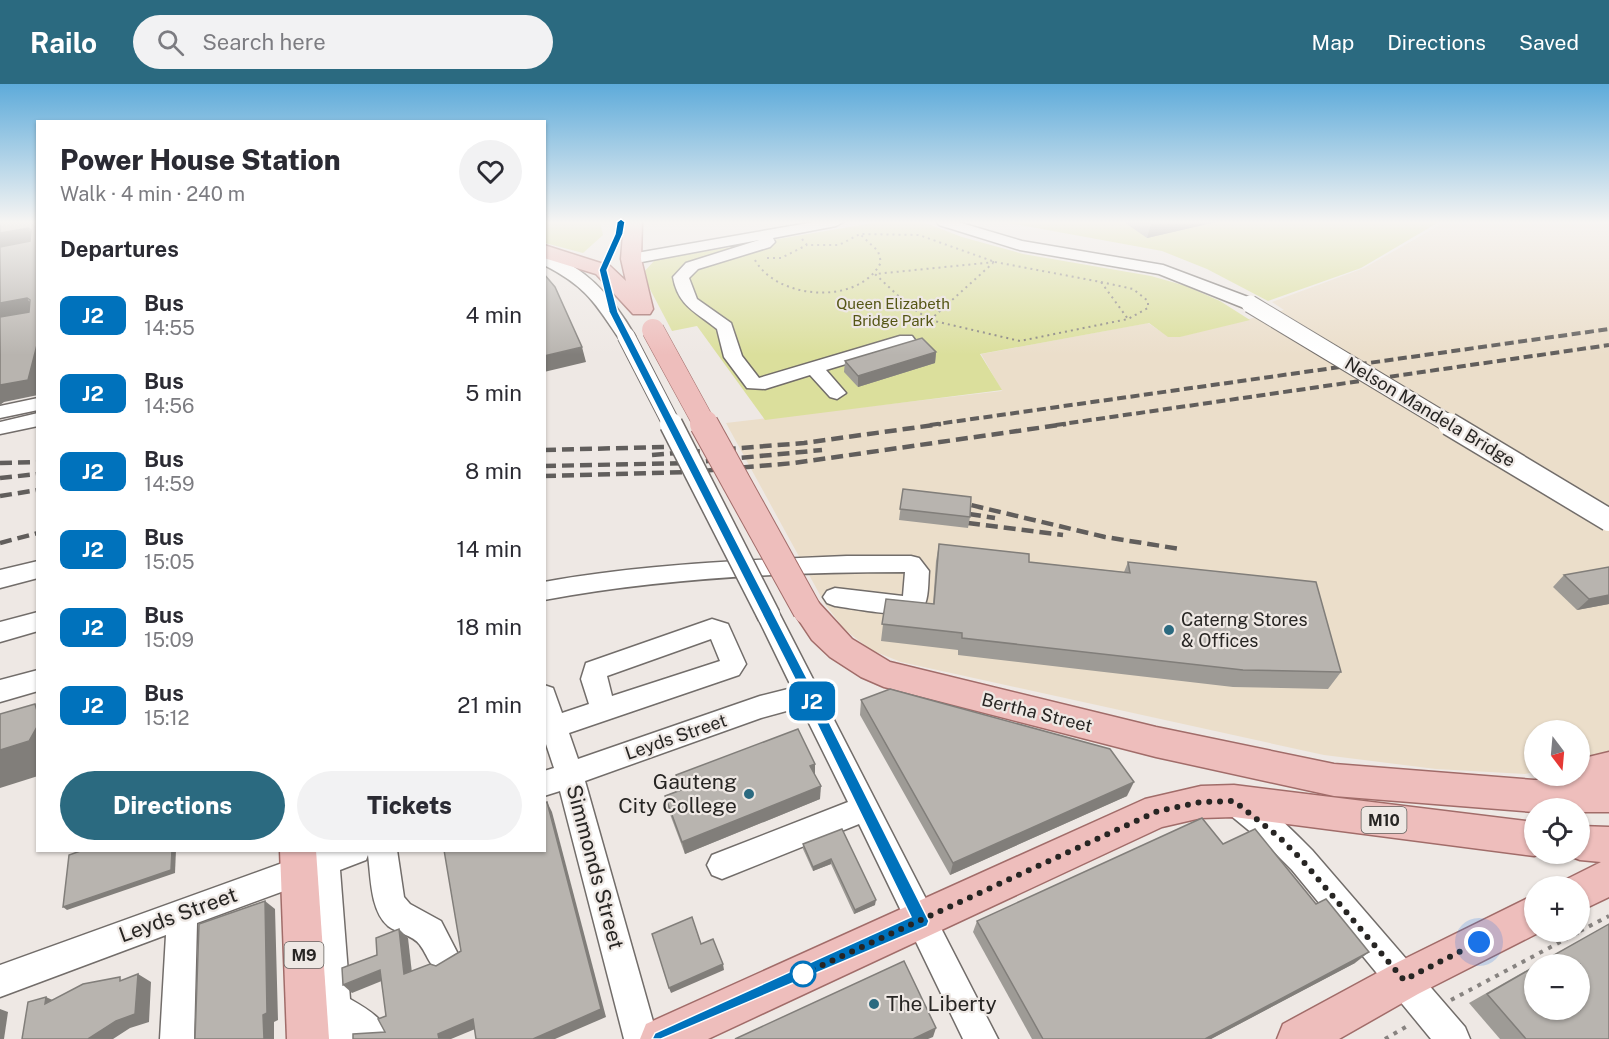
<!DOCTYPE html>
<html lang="en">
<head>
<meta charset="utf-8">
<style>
  :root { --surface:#fff; --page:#f2f2f3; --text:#2b2b33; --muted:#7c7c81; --accent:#2b6a80 }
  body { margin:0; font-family:"Public Sans",sans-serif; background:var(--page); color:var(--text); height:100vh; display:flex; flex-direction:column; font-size:22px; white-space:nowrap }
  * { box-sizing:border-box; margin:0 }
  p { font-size:20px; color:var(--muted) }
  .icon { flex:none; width:33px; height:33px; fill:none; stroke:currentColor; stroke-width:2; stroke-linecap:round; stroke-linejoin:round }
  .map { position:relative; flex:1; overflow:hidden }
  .details { position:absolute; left:36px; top:36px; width:510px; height:732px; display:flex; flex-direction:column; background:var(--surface); border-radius:0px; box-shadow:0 2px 4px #0004 }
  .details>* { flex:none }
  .badge { padding:0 12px; border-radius:9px; font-size:21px; line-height:39px }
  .needle { width:39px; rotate:164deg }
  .fabs { position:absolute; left:1524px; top:636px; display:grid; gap:12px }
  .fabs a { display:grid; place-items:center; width:66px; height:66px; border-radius:50%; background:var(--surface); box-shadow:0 2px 4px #0004; font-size:30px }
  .you { position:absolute; width:30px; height:30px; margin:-15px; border:4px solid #fff; border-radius:50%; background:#1a73e8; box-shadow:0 0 0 9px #1a73e833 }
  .map>.badge { position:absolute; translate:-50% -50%; box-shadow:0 0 0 3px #fff }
  h2 { padding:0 24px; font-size:22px; line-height:54px }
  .round { display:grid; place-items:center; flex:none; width:63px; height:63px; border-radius:32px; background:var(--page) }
  .headline { display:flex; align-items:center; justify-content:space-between; height:102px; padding:0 24px }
  h1 { font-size:28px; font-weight:800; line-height:45px }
  .action { display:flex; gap:12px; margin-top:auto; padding:12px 24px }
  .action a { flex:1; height:69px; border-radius:36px; background:var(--accent); color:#fff; font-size:24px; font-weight:800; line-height:69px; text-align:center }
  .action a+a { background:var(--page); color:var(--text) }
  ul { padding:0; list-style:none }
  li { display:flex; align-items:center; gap:18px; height:78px; padding:0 24px }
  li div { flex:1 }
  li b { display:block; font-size:22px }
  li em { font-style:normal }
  li .badge { min-width:66px; font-weight:700; text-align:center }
  header { display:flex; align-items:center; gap:36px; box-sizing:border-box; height:84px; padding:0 30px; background:var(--accent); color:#fff }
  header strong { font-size:28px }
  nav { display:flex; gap:33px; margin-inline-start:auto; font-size:21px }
  .search { width:420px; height:54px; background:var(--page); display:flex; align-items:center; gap:15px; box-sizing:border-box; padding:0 21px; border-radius:33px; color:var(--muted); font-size:22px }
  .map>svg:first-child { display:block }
  .industrial { fill:#ebdeca }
  .green { fill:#dbdf9c }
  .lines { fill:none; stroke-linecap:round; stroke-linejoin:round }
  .minor-casing { stroke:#726d6a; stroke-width:3 }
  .major-casing { stroke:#a16c69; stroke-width:3 }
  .path-far1 { stroke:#878380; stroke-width:2; stroke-dasharray:2 4; stroke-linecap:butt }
  .path { stroke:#878380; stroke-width:4; stroke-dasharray:4 6; stroke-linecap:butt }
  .minor { fill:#fff; fill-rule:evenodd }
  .major { fill:#eebebc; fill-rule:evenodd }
  .rail-far1 { stroke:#615e5c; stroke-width:4; stroke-dasharray:9 4.5; stroke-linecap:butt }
  .rail { stroke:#615e5c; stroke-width:4.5; stroke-dasharray:12 6; stroke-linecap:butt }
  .minor-bridge-far1-casing { stroke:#726d6a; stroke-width:19; stroke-linecap:butt }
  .minor-bridge-casing { stroke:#726d6a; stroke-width:25; stroke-linecap:butt }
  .major-bridge-far1-casing { stroke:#a16c69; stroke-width:23; stroke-linecap:butt }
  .major-bridge-casing { stroke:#a16c69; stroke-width:30; stroke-linecap:butt }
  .minor-bridge-far1 { stroke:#fff; stroke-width:17 }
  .minor-bridge { stroke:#fff; stroke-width:22 }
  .major-bridge-far1 { stroke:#eebebc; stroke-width:22 }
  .major-bridge { stroke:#eebebc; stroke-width:28 }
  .wall { fill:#9e9b96 }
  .shaded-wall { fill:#817e7a }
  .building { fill:#b8b4af; stroke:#817e7a; stroke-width:1.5 }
  .line { fill:#0072bc; stroke:#fff; stroke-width:1.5 }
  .walk { stroke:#272523; stroke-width:6; stroke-dasharray:0 10.8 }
  .poi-dot { fill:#2b6a80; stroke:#eee8e4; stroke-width:2 }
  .stop-dot { fill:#fff; stroke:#0072bc; stroke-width:3 }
  .labels { text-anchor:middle; stroke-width:4.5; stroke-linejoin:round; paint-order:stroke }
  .far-park-label { font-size:15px; fill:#555615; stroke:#eee8e4 }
  .shield { fill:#eee8e4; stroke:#63605d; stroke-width:1.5 }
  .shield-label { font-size:16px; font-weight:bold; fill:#272523 }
  .street-label { font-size:18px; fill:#272523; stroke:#eee8e4 }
  .poi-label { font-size:18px; fill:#272523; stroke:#eee8e4; text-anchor:start }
  .near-poi-label { font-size:21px; fill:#272523; stroke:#eee8e4; text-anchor:end }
  .near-street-label { font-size:21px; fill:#272523; stroke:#eee8e4 }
</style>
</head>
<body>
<header>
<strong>Railo</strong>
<div class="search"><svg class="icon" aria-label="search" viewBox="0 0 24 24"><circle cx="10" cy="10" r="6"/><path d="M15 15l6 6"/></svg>Search here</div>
<nav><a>Map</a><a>Directions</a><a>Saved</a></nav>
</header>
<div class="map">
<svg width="1609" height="955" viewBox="0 0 1609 955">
  <rect width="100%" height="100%" fill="#eee8e4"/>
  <polygon class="industrial" points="1445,138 1609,138 1609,670 1580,677 1580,646 1534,646 1534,688 1525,690 1436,685 1324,671 901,578 871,566 844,545 825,520 726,339 1002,307 981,270 1148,239 1169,253 1179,253 1284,226 1272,218 1364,184"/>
  <g class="green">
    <polygon points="545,138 600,138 603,151 583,169 545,159"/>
    <polygon points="879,138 923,138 962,153 1023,170 1151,192 1186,202 1220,217 1250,236 1180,253 1168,253 1149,239 980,270 1002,306 765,336 697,242 672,247 642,190 655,176"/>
    <polygon points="1003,138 1439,138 1361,184 1268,217 1207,185 1162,167"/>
  </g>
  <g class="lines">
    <defs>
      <g id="minor">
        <path d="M814,138H843L836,142L773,154L775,158L770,163L698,185L689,194L697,215L731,239L742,272L759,294L900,252H912L915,256L912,260L826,286L846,309L837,315L830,313L810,291L765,305L747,304L724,273L717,245C696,228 678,222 673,193L686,179L759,156L631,180L623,175L631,170Z"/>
        <polygon points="937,138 958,138 1022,157 1163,181 1256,216 1258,220 1250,225 1244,224 1159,190 1020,166 939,141"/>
        <path d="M544,170C586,181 615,217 635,252L632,256H620C595,219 587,203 544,181Z"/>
        <polygon points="38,314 38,326 0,334 0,322"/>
        <polygon points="38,329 38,342 0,350 0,338"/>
        <path d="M847,472H911L919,474L929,487C928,498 929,515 923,524C912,537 852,524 835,522L827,519L823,513L827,507L835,504L903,512L905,488C787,488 661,494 544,516V498C644,480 746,476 847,472Z"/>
        <polygon points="38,477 38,494 0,504 0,486"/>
        <path d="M769,523L777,525L998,955H963L859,740L722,795L712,791L707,781L712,771L848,718L801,623L761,634L585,697L658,955H624L560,707L544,712V687L554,684L544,654V601L553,604L562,629L589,620L581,595L586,579L712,535L728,540L746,580L739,591L569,649L578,675L760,612L792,604L757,532L761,525ZM711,555L720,577L612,612L607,592Z"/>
        <polygon points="38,528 38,547 0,558 0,538"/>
        <polygon points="38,586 38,607 0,618 0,596"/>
        <path d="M1234,704C1263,715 1290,744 1312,766L1465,943L1470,955H1431L1292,786L1269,763L1224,726L1220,717L1224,708Z"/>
        <path d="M310,766H397L404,813L410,820L441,837L459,872L454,883L443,888C428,882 429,873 420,861C413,851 397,849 388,842C370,826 371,793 368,771L366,776L340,786L350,915C369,926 383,934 392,955H319L311,797L197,839L194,955H160L166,851L0,913V881L310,769Z"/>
      </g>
      <g id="major">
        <polygon points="624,138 642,138 641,175 653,225 650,230 633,230 596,190 544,174 544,161 610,182 626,197 621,175"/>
        <polygon points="807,514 818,518 852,555 890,578 1156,643 1334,680 1534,696 1565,696 1563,692 1580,692 1580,675 1609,668 1609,728 1580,728 1580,724 1534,724 1534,728 1334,712 1156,673 884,603 861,593 830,573 812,556 792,526 796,518"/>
        <polygon points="1234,701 1534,738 1534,770 1541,770 1534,772 1234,733 1201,734 1162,743 708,955 640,955 646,940 1145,715 1201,702"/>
        <polygon points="1580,742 1609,743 1609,813 1580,827 1580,802 1563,802 1567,795 1601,778 1580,776 1567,771 1580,770"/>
        <polygon points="280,766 316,766 329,955 287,955"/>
        <polygon points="1534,811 1534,848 1540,848 1418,910 1339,955 1277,955 1283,940 1390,882"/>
      </g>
    </defs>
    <use href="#minor" class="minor-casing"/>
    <use href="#major" class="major-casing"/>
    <g class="path-far1">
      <polyline points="802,155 807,161 839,161 860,150 919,151 995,178"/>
      <polyline points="767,174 781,174 807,161"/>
      <path d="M755,176C777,216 860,222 881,178L878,167L861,151"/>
      <polygon points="995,178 1101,198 1128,235 1020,257 930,236 908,221 875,190"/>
      <polyline points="1101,198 1133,205 1148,217 1148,224 1128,235"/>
      <polyline points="930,236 993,179"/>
    </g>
    <g class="path">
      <polyline points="1580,847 1609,832"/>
      <polyline points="1451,916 1579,848"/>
      <polyline points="1385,955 1409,941"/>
    </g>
    <use href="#minor" class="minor"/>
    <use href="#major" class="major"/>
    <g class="rail-far1">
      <polyline points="930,341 1609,245"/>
      <polyline points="1056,341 1609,261"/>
    </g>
    <g class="rail">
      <polyline points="544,366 664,363"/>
      <polyline points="652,371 804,359 941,340"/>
      <polyline points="0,379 38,378"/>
      <polyline points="544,382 688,379 822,366"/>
      <polyline points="544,392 690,388 794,379 1066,340"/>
      <polyline points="0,394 38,390"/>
      <polyline points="0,412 38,406"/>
      <polyline points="954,417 1105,453 1180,465"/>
      <polyline points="969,430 995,434"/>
      <polyline points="968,439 1063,451"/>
      <polyline points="0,459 38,449"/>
    </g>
    <defs>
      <g id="minor-bridge-far1">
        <polyline points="1250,220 1451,341"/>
        <polyline points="626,252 672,341"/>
      </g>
      <g id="minor-bridge">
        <polyline points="671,340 769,532"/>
        <polyline points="1449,340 1609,436"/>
      </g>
      <polyline id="major-bridge-far1" points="653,246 705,341"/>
      <polyline id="major-bridge" points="704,340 807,526"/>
    </defs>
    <use href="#minor-bridge-far1" class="minor-bridge-far1-casing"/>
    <use href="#minor-bridge" class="minor-bridge-casing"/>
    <use href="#major-bridge-far1" class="major-bridge-far1-casing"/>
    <use href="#major-bridge" class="major-bridge-casing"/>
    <use href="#minor-bridge-far1" class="minor-bridge-far1"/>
    <use href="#minor-bridge" class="minor-bridge"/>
    <use href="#major-bridge-far1" class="major-bridge-far1"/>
    <use href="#major-bridge" class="major-bridge"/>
  </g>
  <g class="wall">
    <polygon points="1124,138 1216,138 1147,154"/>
    <polygon points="936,268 935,279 858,303 844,288 845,277"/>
    <polygon points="903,405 970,433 968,444 899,436"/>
    <polygon points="939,460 1029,478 1124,488 1128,478 1341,588 1328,605 1233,603 958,571 958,566 881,557 886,515 933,520 936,477"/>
    <polygon points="1564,491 1609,520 1577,526 1553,503"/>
    <polygon points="861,616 1127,712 950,791 860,631"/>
    <polygon points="815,680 815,691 820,715 685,770 668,725 665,712 680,706 676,691"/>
    <polygon points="842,745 875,821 854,830 831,780 813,787 803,765 803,760"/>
    <polygon points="1223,760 1355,879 1211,955 1032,955 973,848 977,837"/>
    <polygon points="1534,882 1609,955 1500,955 1469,919"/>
  </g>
  <g class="shaded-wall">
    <polygon points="1163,138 1216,138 1147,154 1151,140"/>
    <polygon points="28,144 38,158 0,165 0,149"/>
    <polygon points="27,214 38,229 0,236 0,219"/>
    <polygon points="38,257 38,311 4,318 0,321 0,301"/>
    <polygon points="582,263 586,278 544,288 544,272"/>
    <polygon points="936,268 935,279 858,303 858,292"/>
    <polygon points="1609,511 1609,520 1577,526 1589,515"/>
    <polygon points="38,641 38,692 0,704 0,666"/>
    <polygon points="815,680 815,693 810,682"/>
    <polygon points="1134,698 1127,712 950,791 953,779"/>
    <polygon points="821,702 820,715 685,770 682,758"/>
    <polygon points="547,718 552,728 606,933 555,955 533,955"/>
    <polygon points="172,766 176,766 175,789 67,826 63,823"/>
    <polygon points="831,775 831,780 813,787 813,783"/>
    <polygon points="876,816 875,821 854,830 855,826"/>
    <polygon points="265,817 275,825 278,936 274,938 274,955 264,955 263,931"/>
    <polygon points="399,845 408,854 413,898 404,890"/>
    <polygon points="1369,868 1355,879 1211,955 1205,955"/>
    <polygon points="723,880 724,886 671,909 669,904"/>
    <polygon points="380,886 389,894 352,909 343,901"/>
    <polygon points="138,890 151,898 149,938 130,944 113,955 88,955"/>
    <polygon points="46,913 61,920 45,920"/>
    <polygon points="0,925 8,928 4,955 0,955"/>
    <polygon points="473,935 480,943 451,955 439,955 438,950"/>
    <polygon points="936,944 933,953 928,955 913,955"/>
  </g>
  <g class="building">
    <polygon points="0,138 38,138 38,257 28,296 0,301 0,233 29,228 30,216 27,214 0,219 0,163 30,157 31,146 28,144 0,149"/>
    <polygon points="1148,138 1163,138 1151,140"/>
    <polygon points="544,190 555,203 582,263 544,272"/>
    <polygon points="922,254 936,268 858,292 845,277"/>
    <polygon points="903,405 971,413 970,433 900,425"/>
    <polygon points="939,460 1029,470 1029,478 1130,489 1128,478 1316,498 1341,588 1243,586 962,554 962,549 882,540 886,515 934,520"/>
    <polygon points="1609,483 1609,511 1589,515 1564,491"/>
    <polygon points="890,605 1110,665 1134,698 953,779 861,616"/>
    <polygon points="35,620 38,630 38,641 29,657 0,666 0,630"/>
    <polygon points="798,645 815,680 810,682 821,702 682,758 665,712 681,706 676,691"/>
    <polygon points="547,718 601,925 533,955 476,955 473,935 438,950 439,955 353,955 353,950 385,948 378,935 386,932 380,886 343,901 342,884 377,871 376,854 399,845 404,890 430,880 436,882 461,867 444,766 544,766 544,719"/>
    <polygon points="1202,734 1223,760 1255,745 1316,820 1326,815 1369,868 1205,955 1043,955 977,837"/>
    <polygon points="842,745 876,816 855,826 831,775 813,783 803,760"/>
    <polygon points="83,766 172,766 171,786 63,823 69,771"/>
    <polygon points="265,817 267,929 263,931 264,955 195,955 199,840"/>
    <polygon points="692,833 701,860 713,855 723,880 669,904 652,850"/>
    <polygon points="1609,840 1609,955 1526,955 1487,910 1534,883 1534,926 1580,926 1580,880 1538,880"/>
    <polygon points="904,877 936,944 913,955 735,955"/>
    <polygon points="138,890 135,930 116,937 88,955 22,955 28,918 46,913 45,920 83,900 120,893 120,897"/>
  </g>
  <linearGradient id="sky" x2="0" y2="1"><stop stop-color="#5eabda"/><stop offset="0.51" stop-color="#f7f5f3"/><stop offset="1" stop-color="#f7f5f3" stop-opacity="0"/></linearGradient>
  <rect width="1609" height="271" fill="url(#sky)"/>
  <polygon class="line" points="621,135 625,138 623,150 607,186 618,228 813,606 929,837 927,842 661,955 652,955 655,949 911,833 804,613 609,228 599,186 615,150 617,138"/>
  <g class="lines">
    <polyline class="walk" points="803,890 1158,727 1201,718 1234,717 1279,753 1302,776 1404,896 1479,858"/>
  </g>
  <g class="poi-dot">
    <circle cx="1169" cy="546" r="6"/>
    <circle cx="749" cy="710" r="6"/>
    <circle cx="874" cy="920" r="6"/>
  </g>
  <circle class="stop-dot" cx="803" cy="890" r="12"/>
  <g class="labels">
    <g class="far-park-label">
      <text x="893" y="225">Queen Elizabeth<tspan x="893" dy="17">Bridge Park</tspan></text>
    </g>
    <g class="shield">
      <rect x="1361.5" y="723" width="45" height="26" rx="4.5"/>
      <rect x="284.5" y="858" width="39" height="26" rx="4.5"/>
    </g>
    <g class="shield-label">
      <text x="1384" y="742">M10</text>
      <text x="304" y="877">M9</text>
    </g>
    <g class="street-label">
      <text transform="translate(1430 328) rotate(31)" y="6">Nelson Mandela Bridge</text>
      <text transform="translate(1037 629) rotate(14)" y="6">Bertha Street</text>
      <text transform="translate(676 653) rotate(-19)" y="6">Leyds Street</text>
    </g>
    <g class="poi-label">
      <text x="1181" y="542">Caterng Stores<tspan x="1181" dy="21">&amp; Offices</tspan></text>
    </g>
    <g class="near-poi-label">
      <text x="737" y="705">Gauteng<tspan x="737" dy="24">City College</tspan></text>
      <text x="886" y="927" text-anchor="start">The Liberty</text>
    </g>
    <g class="near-street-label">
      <text transform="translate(595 783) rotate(75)" y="7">Simmonds Street</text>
      <text transform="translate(178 831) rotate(-20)" y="7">Leyds Street</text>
    </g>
  </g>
</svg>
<div class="fabs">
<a><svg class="needle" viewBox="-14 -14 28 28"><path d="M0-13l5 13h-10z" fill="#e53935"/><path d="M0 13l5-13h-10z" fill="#7c7c81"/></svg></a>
<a><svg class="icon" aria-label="locate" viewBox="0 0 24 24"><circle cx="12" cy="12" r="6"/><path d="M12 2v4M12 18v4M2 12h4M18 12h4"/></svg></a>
<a>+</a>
<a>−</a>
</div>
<div class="you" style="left:1479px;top:858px"></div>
<b class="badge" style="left:812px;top:617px;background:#0072bc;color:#fff">J2</b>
<section class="details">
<div class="headline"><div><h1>Power House Station</h1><p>Walk · 4 min · 240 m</p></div><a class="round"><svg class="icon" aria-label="heart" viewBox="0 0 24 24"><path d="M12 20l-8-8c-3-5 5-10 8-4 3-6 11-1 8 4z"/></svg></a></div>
<h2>Departures</h2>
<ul>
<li><span class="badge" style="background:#0072bc;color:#fff">J2</span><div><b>Bus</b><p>14:55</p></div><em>4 min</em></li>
<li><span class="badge" style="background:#0072bc;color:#fff">J2</span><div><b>Bus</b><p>14:56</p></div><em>5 min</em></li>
<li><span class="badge" style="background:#0072bc;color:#fff">J2</span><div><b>Bus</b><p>14:59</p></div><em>8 min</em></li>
<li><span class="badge" style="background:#0072bc;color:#fff">J2</span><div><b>Bus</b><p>15:05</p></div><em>14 min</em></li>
<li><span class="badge" style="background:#0072bc;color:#fff">J2</span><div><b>Bus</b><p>15:09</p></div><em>18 min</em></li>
<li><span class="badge" style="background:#0072bc;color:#fff">J2</span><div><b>Bus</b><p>15:12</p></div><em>21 min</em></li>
</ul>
<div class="action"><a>Directions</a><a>Tickets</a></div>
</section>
</div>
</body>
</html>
